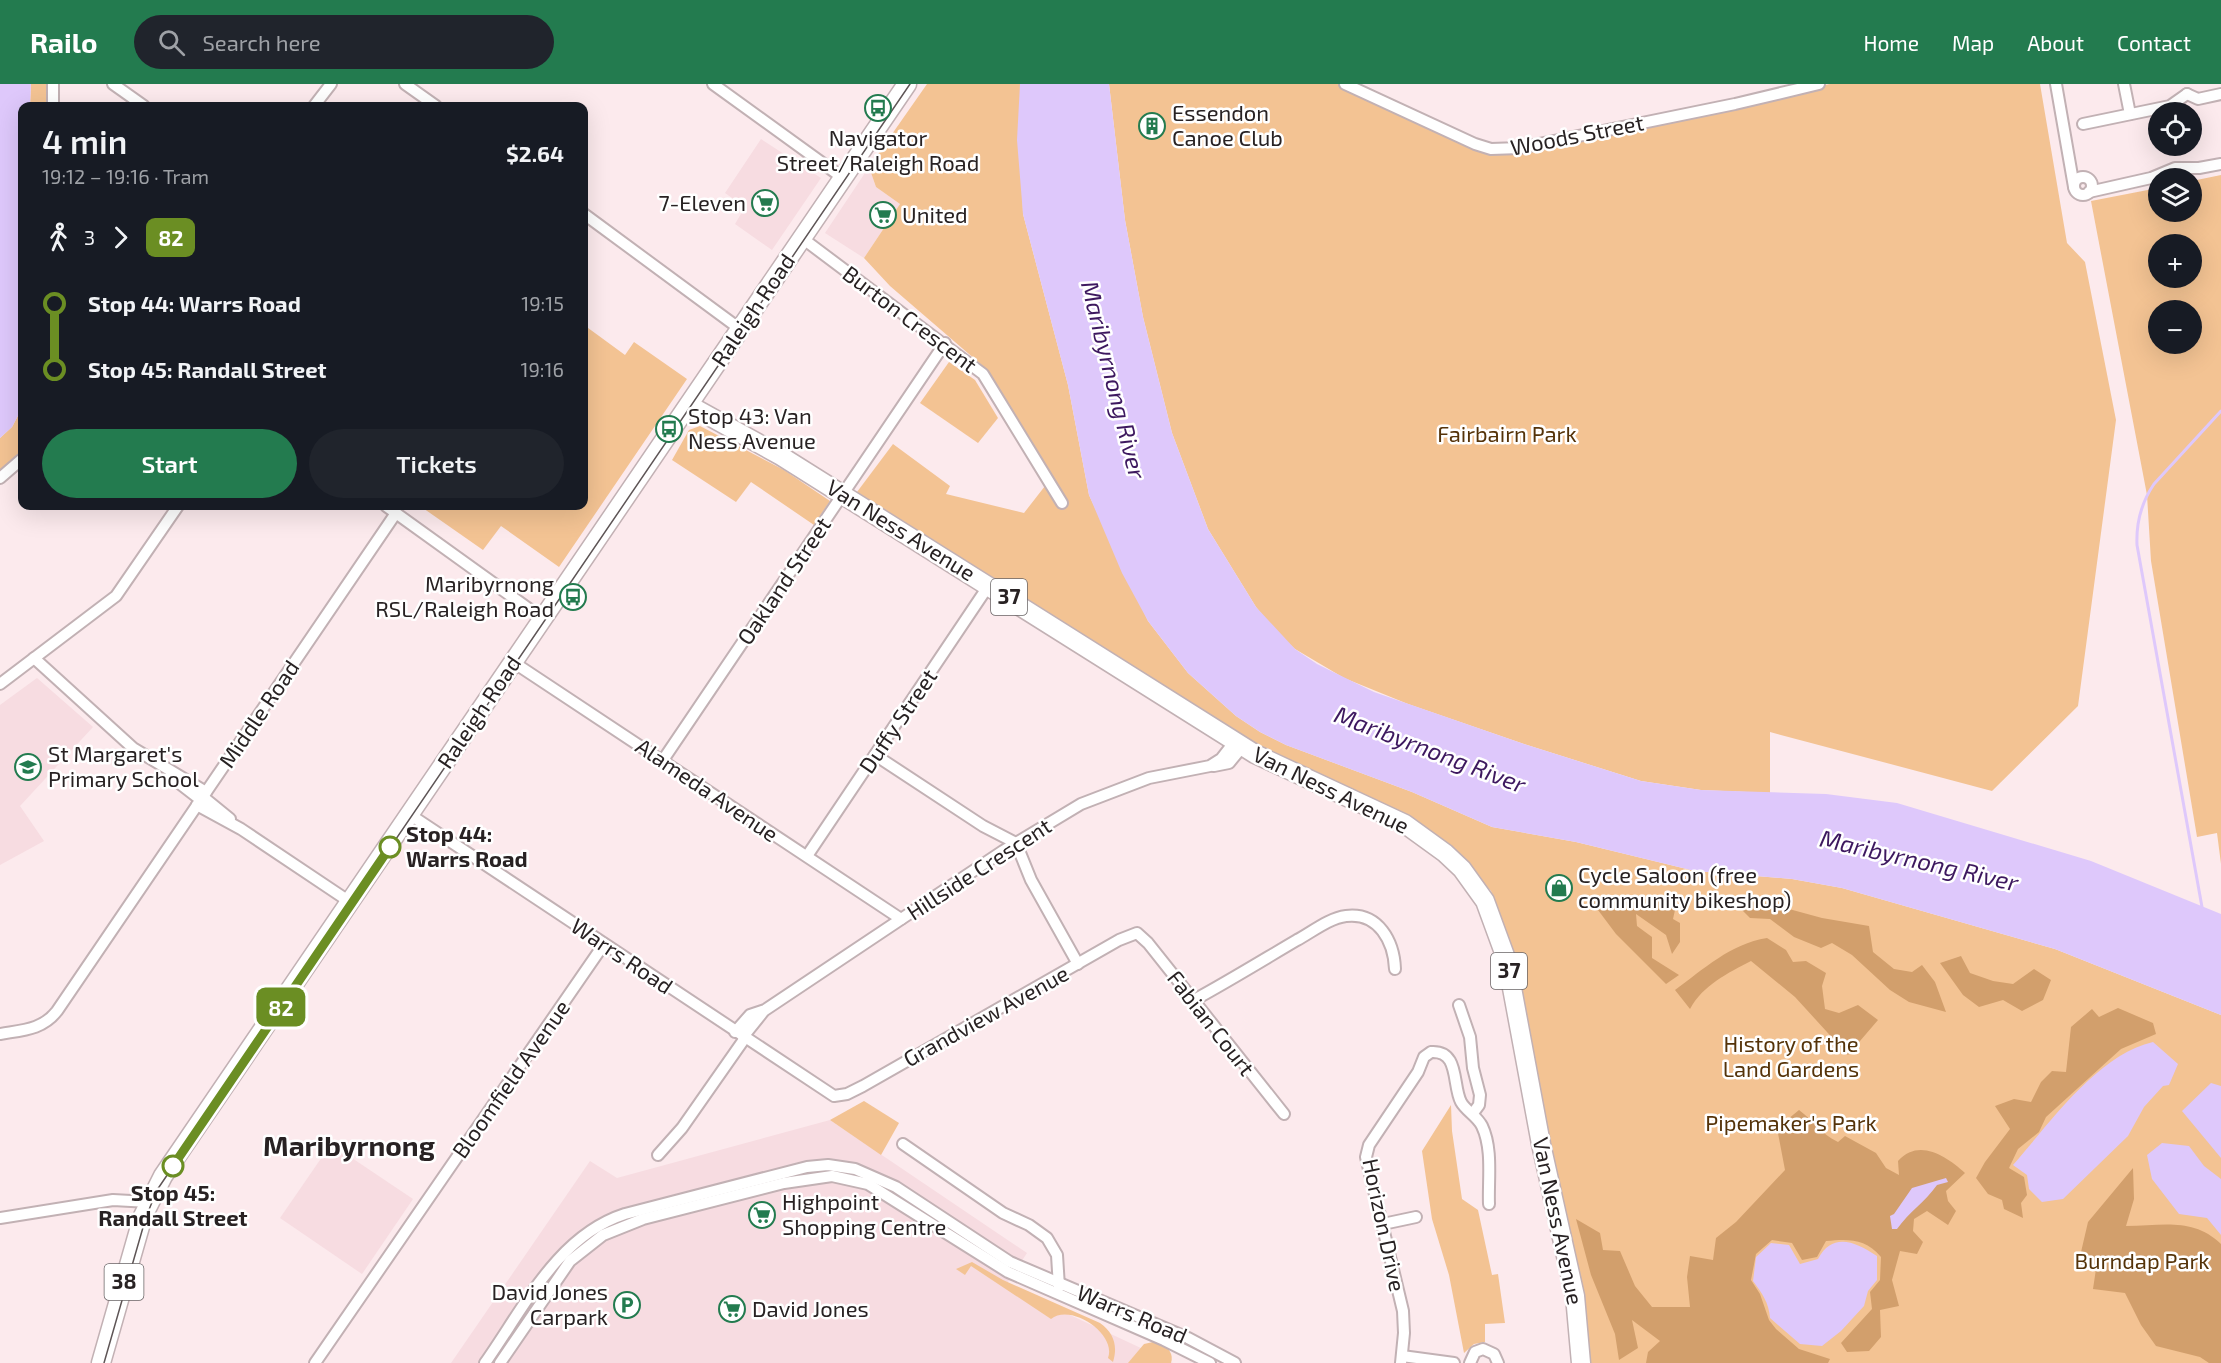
<!DOCTYPE html>
<html lang="en">
<head>
<meta charset="utf-8">
<style>
  :root { --surface:#171b24; --page:#20242c; --text:#f1f3f6; --muted:#9ea1a6; --accent:#237b4f }
  body { margin:0; font-family:"Exo 2",sans-serif; background:var(--page); color:var(--text); height:100vh; display:flex; flex-direction:column; font-size:22px; white-space:nowrap }
  * { box-sizing:border-box; margin:0 }
  p { font-size:20px; color:var(--muted) }
  .icon { flex:none; width:33px; height:33px; fill:none; stroke:currentColor; stroke-width:2; stroke-linecap:round; stroke-linejoin:round }
  .map { position:relative; flex:1; overflow:hidden }
  .panel { position:absolute; left:18px; top:18px; width:570px; height:408px; display:flex; flex-direction:column; background:var(--surface); border-radius:12px; box-shadow:0 6px 24px #0002 }
  .panel>* { flex:none }
  .badge { padding:0 12px; border-radius:9px; font-size:21px; line-height:39px }
  .buttons { position:absolute; left:2148px; top:18px; display:grid; gap:12px }
  .buttons a { display:grid; place-items:center; width:54px; height:54px; border-radius:50%; background:var(--surface); box-shadow:0 6px 24px #0002; font-size:30px }
  .map>.badge { position:absolute; translate:-50% -50%; box-shadow:0 0 0 3px #fff }
  .legs { display:flex; align-items:center; gap:9px; height:66px; padding:0 24px; font-size:20px }
  .legs p { margin-inline-start:auto }
  .summary { display:flex; align-items:center; justify-content:space-between; height:102px; padding:0 24px }
  h1 { font-size:33px; font-weight:600; line-height:45px }
  .button { display:flex; gap:12px; margin-top:auto; padding:12px 24px }
  .button a { flex:1; height:69px; border-radius:36px; background:var(--accent); color:#fff; font-size:24px; font-weight:600; line-height:69px; text-align:center }
  .button a+a { background:var(--page); color:var(--text) }
  ul { padding:0 24px; list-style:none }
  li { display:flex; align-items:center; gap:21px; height:66px; font-size:22px }
  li i { display:grid; place-items:center; width:9px; height:100%; margin:0 8px; background:currentColor }
  li i::after { content:''; width:15px; height:15px; margin:-8px; border:4px solid; border-radius:50%; background:var(--surface) }
  li p { margin-inline-start:auto }
  li:first-child i { background:linear-gradient(#0000 50%,currentColor 0) }
  li:last-child i { background:linear-gradient(currentColor 50%,#0000 0) }
  header { display:flex; align-items:center; gap:36px; box-sizing:border-box; height:84px; padding:0 30px; background:var(--accent); color:#fff }
  header strong { font-size:28px }
  nav { display:flex; gap:33px; margin-inline-start:auto; font-size:21px }
  .search { width:420px; height:54px; background:var(--page); display:flex; align-items:center; gap:15px; box-sizing:border-box; padding:0 21px; border-radius:33px; color:var(--muted); font-size:22px }
  .map>svg:first-child { display:block }
  .built { fill:#f7dce1 }
  .green { fill:#f3c393; fill-rule:evenodd }
  .forest { fill:#d29f6c }
  .water { fill:#dec8fb }
  .lines { fill:none; stroke-linecap:round; stroke-linejoin:round }
  .stream { stroke:#dec8fb; stroke-width:3 }
  .street-casing { stroke:#c2b1b4; stroke-width:14 }
  .primary-casing { stroke:#c2b1b4; stroke-width:21 }
  .street { stroke:#fff; stroke-width:10 }
  .primary { stroke:#fff; stroke-width:18 }
  .tram { stroke:#5e5556; stroke-width:1.5 }
  .line-1-casing { stroke:#fff; stroke-width:14 }
  .line-1 { stroke:#6b8e23; stroke-width:9 }
  .stop-1-dot { fill:#fff; stroke:#6b8e23; stroke-width:3 }
  .labels { text-anchor:middle; stroke-width:5; stroke-linejoin:round; paint-order:stroke }
  .shield { fill:#fff; stroke:#686465; stroke-width:1.5 }
  .shield-label { font-size:21px; font-weight:bold; fill:#282223 }
  .poi-label { font-size:22px; fill:#282223; stroke:#fff; text-anchor:start }
  .street-label { font-size:22px; fill:#282223; stroke:#fff }
  .park-label { font-size:22px; fill:#553309; stroke:#fff }
  .stop-label { font-size:22px; font-weight:bold; fill:#282223; stroke:#fff; text-anchor:start }
  .water-label { font-size:24px; font-style:italic; fill:#3d185f; stroke:#fff }
  .district-label { font-size:28px; font-weight:bold; fill:#282223; stroke:#fff }
</style>
</head>
<body>
<header>
<strong>Railo</strong>
<div class="search"><svg class="icon" aria-label="search" viewBox="0 0 24 24"><circle cx="10" cy="10" r="6"/><path d="M15 15l6 6"/></svg>Search here</div>
<nav><a>Home</a><a>Map</a><a>About</a><a>Contact</a></nav>
</header>
<div class="map">
<svg width="2221" height="1279" viewBox="0 0 2221 1279">
  <rect width="100%" height="100%" fill="#fceaed"/>
  <g class="built">
    <polygon points="761,55 821,94 772,166 735,140 745,123 725,109"/>
    <polygon points="869,83 876,103 900,120 864,174 825,149"/>
    <polygon points="37,594 93,643 20,722 44,757 0,781 0,621"/>
    <polygon points="830,1036 1027,1169 1006,1201 1173,1279 451,1279 590,1077 617,1094"/>
    <polygon points="331,1060 413,1115 362,1190 280,1134"/>
  </g>
  <g class="green">
    <polygon points="31,0 51,0 50,22 30,22"/>
    <polygon points="927,0 1020,0 1023,130 1068,301 1089,411 1148,537 1188,589 1236,632 1260,648 1286,661 1412,708 1492,743 1576,758 1695,787 1792,795 1842,804 2055,865 2221,931 2221,1279 1589,1279 1590,1270 1572,1159 1537,1004 1515,872 1491,807 1456,769 1413,735 1259,666 1199,624 857,408 893,360 950,402 946,410 1024,429 1052,393 984,283 890,202 864,174 900,120 876,103 869,83"/>
    <polygon points="1109,0 1342,0 1480,61 1502,64 1830,0 2040,0 2067,159 2085,178 2116,336 2078,622 1992,707 1770,648 1770,709 1701,706 1641,697 1524,660 1408,620 1344,594 1295,565 1276,548 1256,523 1208,445 1172,349 1143,233 1125,136"/>
    <path d="M2221,91V780L2217,749L2197,753L2151,477L2147,411L2091,117L2158,104V128H2192V97ZM2192,160V194H2158V160ZM2158,226H2192V260H2158Z"/>
    <polygon points="584,241 625,271 634,258 687,295 559,483 501,442 483,466 420,422 584,422"/>
    <polygon points="949,278 975,296 998,334 978,359 920,319"/>
    <polygon points="22,324 22,366 0,387 0,354 12,343"/>
    <polygon points="700,342 784,386 830,417 814,441 751,398 736,418 672,376 689,346"/>
    <polygon points="864,1017 899,1039 881,1071 830,1036"/>
    <polygon points="1451,1021 1452,1047 1462,1115 1478,1126 1492,1191 1498,1190 1505,1239 1485,1240 1485,1258 1474,1260 1464,1269 1449,1191 1432,1135 1422,1067"/>
    <path d="M972,1178L1003,1196L1100,1239C1114,1249 1118,1262 1113,1278L1108,1274C1117,1250 1071,1219 1051,1235L971,1182L965,1191L956,1185Z"/>
    <path d="M1153,1258H1162C1168,1264 1174,1270 1171,1279H1128L1144,1260Z"/>
  </g>
  <g class="forest">
    <polygon points="1603,814 1615,824 1622,814 1677,817 1673,835 1680,839 1680,858 1672,870 1666,851 1636,830 1637,842 1652,853 1652,874 1679,891 1666,900 1616,850 1592,818"/>
    <polygon points="1753,815 1822,834 1869,842 1873,868 1894,885 1912,888 1922,881 1935,898 1946,928 1909,918 1890,906 1852,871 1832,859 1821,864 1794,853 1770,835 1750,834 1733,817"/>
    <path d="M1767,854L1786,866L1793,878L1806,877L1826,889L1822,902L1825,925L1839,929L1858,921L1878,936L1848,971L1795,913L1751,877C1728,889 1703,901 1690,925L1675,906C1704,885 1730,860 1767,854Z"/>
    <polygon points="1961,872 1970,889 1993,897 2013,900 2034,885 2051,896 2043,916 2022,927 2003,916 1979,923 1963,911 1940,879"/>
    <polygon points="2118,924 2153,939 2156,950 2121,965 2046,1033 2039,1048 2018,1065 2009,1084 2024,1093 2027,1111 2021,1119 2023,1134 2004,1125 2002,1116 1988,1110 1976,1094 1985,1078 2010,1045 1995,1022 2014,1015 2031,1018 2041,998 2052,987 2066,988 2071,943 2092,925 2099,933"/>
    <path d="M1799,1026C1814,1037 1821,1050 1838,1058L1845,1052L1876,1069L1886,1084L1899,1091L1898,1077C1919,1054 1946,1072 1965,1089L1946,1107L1948,1117L1956,1127L1948,1141L1927,1127L1914,1135L1913,1147L1923,1158L1917,1170L1900,1167L1892,1196L1899,1222L1880,1226L1881,1253L1869,1267L1847,1268L1841,1259L1872,1225L1870,1208L1880,1196L1881,1173C1865,1154 1848,1155 1826,1157L1817,1173L1802,1176L1792,1159L1772,1156L1756,1170L1751,1196L1760,1210L1769,1236L1776,1245L1799,1265L1830,1275L1828,1279H1646L1648,1268L1660,1257L1632,1236L1638,1264L1619,1276L1615,1250L1591,1191L1576,1135L1600,1149L1603,1166L1620,1167L1635,1202L1652,1223H1690L1687,1193L1690,1172L1713,1176L1716,1154L1736,1138L1785,1086L1777,1044Z"/>
    <path d="M2133,1084L2134,1115L2126,1142C2162,1142 2193,1133 2221,1160V1279H2209L2200,1273L2156,1262L2141,1241L2125,1209L2093,1205L2096,1185L2078,1181L2088,1138Z"/>
  </g>
  <g class="water">
    <polygon points="0,0 31,0 30,22 22,22 22,324 12,343 0,354"/>
    <polygon points="1020,0 1109,0 1125,136 1143,233 1172,349 1208,445 1256,523 1295,565 1317,580 1374,608 1524,660 1641,697 1701,706 1826,710 1897,719 2091,777 2221,830 2221,931 2055,865 1842,804 1792,795 1695,787 1576,758 1492,743 1412,708 1286,661 1260,648 1236,632 1188,589 1148,537 1122,489 1089,411 1068,301 1023,130 1017,56"/>
    <path d="M2153,958L2178,980L2169,1001L2163,1002L2144,1023L2128,1052L2063,1115L2042,1118L2029,1105L2027,1091L2013,1081C2050,1039 2097,971 2153,958Z"/>
    <polygon points="2211,999 2221,1002 2221,1074 2182,1027"/>
    <polygon points="2162,1059 2189,1062 2204,1082 2221,1095 2221,1151 2207,1134 2179,1130 2152,1095 2147,1071"/>
    <path d="M1946,1094L1948,1098L1937,1101C1925,1118 1909,1128 1897,1145H1892L1890,1132L1894,1130L1912,1104Z"/>
    <path d="M1771,1159L1789,1161L1800,1180L1818,1175C1832,1148 1855,1157 1877,1172V1196L1868,1207L1864,1222L1841,1247L1822,1262L1800,1260L1770,1234C1769,1219 1762,1209 1753,1197L1756,1173Z"/>
  </g>
  <g class="lines">
    <path class="stream" d="M2202,823L2137,461C2136,438 2141,419 2154,400L2221,327"/>
    <defs>
      <g id="street">
        <polyline points="53,0 53,22"/>
        <polyline points="113,0 144,22"/>
        <polyline points="405,0 436,22"/>
        <polyline points="713,0 843,94"/>
        <polyline points="1345,0 1475,60 1491,65 1520,64 1735,20 1819,0"/>
        <polyline points="2056,0 2074,103"/>
        <polyline points="2124,0 2130,30"/>
        <polyline points="2187,10 2198,15 2221,10"/>
        <polyline points="314,22 331,0"/>
        <polyline points="2083,40 2170,22 2187,10"/>
        <circle cx="2083" cy="102" r="9"/>
        <polyline points="2089,108 2151,94 2175,84 2199,84 2221,80"/>
        <polyline points="584,130 740,245"/>
        <polyline points="802,154 983,290 1062,419"/>
        <polyline points="0,394 22,375"/>
        <polyline points="386,422 543,535"/>
        <polyline points="34,574 133,664 206,708"/>
        <polyline points="513,578 901,835"/>
        <polyline points="0,600 116,512 178,422"/>
        <polyline points="875,671 983,742 1016,759 1031,796 1078,880"/>
        <polyline points="663,676 945,259"/>
        <polyline points="1214,682 1229,679 1243,662"/>
        <polyline points="170,692 201,716"/>
        <polyline points="203,713 230,735"/>
        <polyline points="197,721 241,745 350,818"/>
        <polyline points="409,730 834,1012 847,1010 863,1002 1119,856 1137,849 1148,859 1284,1030"/>
        <polyline points="807,772 989,501"/>
        <path d="M1194,916C1229,897 1263,876 1297,856C1312,848 1329,834 1346,832C1379,828 1394,858 1395,885"/>
        <polyline points="1459,921 1470,953 1473,984 1480,1011 1479,1021 1473,1029"/>
        <polyline points="735,948 750,931 765,926 1003,767 1081,720 1149,694 1210,682 1221,675 1235,657"/>
        <path d="M0,950C23,946 42,946 57,927L396,429"/>
        <polyline points="743,953 763,928"/>
        <polyline points="903,1060 1003,1129 1029,1141 1047,1154 1057,1171 1059,1203"/>
        <polyline points="658,1071 682,1044 745,954"/>
        <polyline points="0,1134 113,1116 149,1118"/>
        <polyline points="1383,1140 1416,1133"/>
        <polyline points="1402,1272 1454,1279"/>
        <polyline points="315,1279 604,860"/>
        <path d="M485,1279C524,1224 557,1152 625,1130L807,1083L828,1081L855,1085L896,1103L1010,1178L1188,1254L1235,1279"/>
        <polyline points="500,1279 570,1177 603,1151 643,1135 784,1099 832,1092 868,1100 1008,1188 1164,1256 1210,1279"/>
        <path d="M1401,1279L1404,1249L1403,1227L1366,1073L1369,1061L1418,988L1424,973L1431,968C1460,966 1452,1001 1461,1018C1466,1027 1477,1032 1482,1042C1493,1065 1488,1096 1489,1120"/>
        <polyline points="1470,1279 1475,1268 1483,1265 1494,1270 1498,1279"/>
      </g>
      <g id="primary">
        <polyline points="689,321 781,372 1255,670 1405,740 1445,769 1462,785 1485,817 1507,877 1541,1060 1575,1212 1581,1279"/>
        <polyline points="101,1279 143,1132 163,1092 907,0"/>
      </g>
    </defs>
    <use href="#street" class="street-casing"/>
    <use href="#primary" class="primary-casing"/>
    <use href="#street" class="street"/>
    <use href="#primary" class="primary"/>
    <polyline class="tram" points="104,1279 146,1133 157,1106 910,0"/>
  </g>
  <g class="lines">
    <defs>
      <polyline id="line-1" points="173,1082 390,763"/>
    </defs>
    <use href="#line-1" class="line-1-casing"/>
    <use href="#line-1" class="line-1"/>
  </g>
  <defs>
    <symbol id="bus-ring" viewBox="-11 -11 22 22"><circle r="9.5" fill="#fff" stroke="#237b4f" stroke-width="1.5"/><path d="M-5-6H5V4H4V6H2V4H-2V6H-4V4H-5ZM-3.5-4V0h7V-4ZM-3.5 1.2v1.5H-2V1.2ZM2 1.2v1.5H3.5V1.2Z" fill="#237b4f"/></symbol>
    <symbol id="building-ring" viewBox="-11 -11 22 22"><circle r="9.5" fill="#fff" stroke="#237b4f" stroke-width="1.5"/><path d="M-4-6H4V6H1V3H-1V6H-4ZM-2.5-4.3h1.7v1.8h-1.7ZM.8-4.3h1.7v1.8H.8ZM-2.5-1h1.7V.8h-1.7ZM.8-1h1.7V.8H.8Z" fill="#237b4f"/></symbol>
    <symbol id="supermarket-ring" viewBox="-11 -11 22 22"><circle r="9.5" fill="#fff" stroke="#237b4f" stroke-width="1.5"/><path d="M-6-5.5h2.5l.6 2H6L4.5 2H-2.5L-4.4-4H-6ZM-1.5 3.2a1.3 1.3 0 1 0 .1 0ZM3 3.2a1.3 1.3 0 1 0 .1 0Z" fill="#237b4f"/></symbol>
    <symbol id="school-ring" viewBox="-11 -11 22 22"><circle r="9.5" fill="#fff" stroke="#237b4f" stroke-width="1.5"/><path d="M0-5L7-2L0 1L-7-2ZM-4 1L0 2.5L4 1V4Q0 6-4 4Z" fill="#237b4f"/></symbol>
    <symbol id="shop-ring" viewBox="-11 -11 22 22"><circle r="9.5" fill="#fff" stroke="#237b4f" stroke-width="1.5"/><path d="M-5-2.5h2.3a2.7 3.5 0 0 1 5.4 0H5L5.5 6h-11ZM-1.5-2.5h3a1.5 2.3 0 0 0-3 0Z" fill="#237b4f"/></symbol>
    <symbol id="parking-ring" viewBox="-11 -11 22 22"><circle r="9.5" fill="#fff" stroke="#237b4f" stroke-width="1.5"/><path d="M-3.5-5.5H1a3.5 3.5 0 0 1 0 7H-1V5.5H-3.5ZM-1-3.4V-.6H.8a1.4 1.4 0 0 0 0-2.8Z" fill="#237b4f"/></symbol>
  </defs>
  <g fill-rule="evenodd">
    <use href="#bus-ring" x="863" y="9" width="30" height="30"/>
    <use href="#building-ring" x="1137" y="27" width="30" height="30"/>
    <use href="#supermarket-ring" x="750" y="104" width="30" height="30"/>
    <use href="#supermarket-ring" x="868" y="116" width="30" height="30"/>
    <use href="#bus-ring" x="654" y="330" width="30" height="30"/>
    <use href="#bus-ring" x="558" y="498" width="30" height="30"/>
    <use href="#school-ring" x="13" y="668" width="30" height="30"/>
    <use href="#shop-ring" x="1544" y="789" width="30" height="30"/>
    <use href="#supermarket-ring" x="747" y="1116" width="30" height="30"/>
    <use href="#parking-ring" x="612" y="1206" width="30" height="30"/>
    <use href="#supermarket-ring" x="717" y="1210" width="30" height="30"/>
  </g>
  <g class="stop-1-dot">
    <circle cx="390" cy="763" r="10"/>
    <circle cx="173" cy="1082" r="10"/>
  </g>
  <g class="labels">
    <g class="shield">
      <rect x="991" y="495" width="36" height="36" rx="4.5"/>
      <rect x="1491" y="869" width="36" height="36" rx="4.5"/>
      <rect x="104.5" y="1180" width="39" height="36" rx="4.5"/>
    </g>
    <g class="shield-label">
      <text x="1009" y="520">37</text>
      <text x="1509" y="894">37</text>
      <text x="124" y="1205">38</text>
    </g>
    <g class="poi-label">
      <text x="1172" y="37">Essendon<tspan x="1172" dy="25">Canoe Club</tspan></text>
      <text x="878" y="62" text-anchor="middle">Navigator<tspan x="878" dy="25">Street/Raleigh Road</tspan></text>
      <text x="746" y="127" text-anchor="end">7-Eleven</text>
      <text x="902" y="139">United</text>
      <text x="688" y="340">Stop 43: Van<tspan x="688" dy="25">Ness Avenue</tspan></text>
      <text x="554" y="508" text-anchor="end">Maribyrnong<tspan x="554" dy="25">RSL/Raleigh Road</tspan></text>
      <text x="48" y="678">St Margaret's<tspan x="48" dy="25">Primary School</tspan></text>
      <text x="1578" y="799">Cycle Saloon (free<tspan x="1578" dy="25">community bikeshop)</tspan></text>
      <text x="782" y="1126">Highpoint<tspan x="782" dy="25">Shopping Centre</tspan></text>
      <text x="608" y="1216" text-anchor="end">David Jones<tspan x="608" dy="25">Carpark</tspan></text>
      <text x="752" y="1233">David Jones</text>
    </g>
    <g class="street-label">
      <text transform="translate(1577 51) rotate(-11)" y="8">Woods Street</text>
      <text transform="translate(753 226) rotate(-56)" y="8">Raleigh Road</text>
      <text transform="translate(910 235) rotate(37)" y="8">Burton Crescent</text>
      <text transform="translate(901 446) rotate(32)" y="8">Van Ness Avenue</text>
      <text transform="translate(784 497) rotate(-56)" y="8">Oakland Street</text>
      <text transform="translate(479 628) rotate(-56)" y="8">Raleigh Road</text>
      <text transform="translate(259 630) rotate(-56)" y="8">Middle Road</text>
      <text transform="translate(898 637) rotate(-56)" y="8">Duffy Street</text>
      <text transform="translate(707 706) rotate(34)" y="8">Alameda Avenue</text>
      <text transform="translate(1331 706) rotate(26)" y="8">Van Ness Avenue</text>
      <text transform="translate(979 785) rotate(-33)" y="8">Hillside Crescent</text>
      <text transform="translate(622 872) rotate(34)" y="8">Warrs Road</text>
      <text transform="translate(986 932) rotate(-29)" y="8">Grandview Avenue</text>
      <text transform="translate(1211 939) rotate(52)" y="8">Fabian Court</text>
      <text transform="translate(511 995) rotate(-55)" y="8">Bloomfield Avenue</text>
      <text transform="translate(1558 1137) rotate(78)" y="8">Van Ness Avenue</text>
      <text transform="translate(1384 1141) rotate(78)" y="8">Horizon Drive</text>
      <text transform="translate(1132 1230) rotate(23)" y="8">Warrs Road</text>
    </g>
    <g class="park-label">
      <text x="1507" y="358">Fairbairn Park</text>
      <text x="1791" y="968">History of the<tspan x="1791" dy="25">Land Gardens</tspan></text>
      <text x="1791" y="1047">Pipemaker's Park</text>
      <text x="2142" y="1185">Burndap Park</text>
    </g>
    <g class="stop-label">
      <text x="406" y="758">Stop 44:<tspan x="406" dy="25">Warrs Road</tspan></text>
      <text x="173" y="1117" text-anchor="middle">Stop 45:<tspan x="173" dy="25">Randall Street</tspan></text>
    </g>
    <g class="water-label">
      <text transform="translate(1113 296) rotate(76)" y="8">Maribyrnong River</text>
      <text transform="translate(1430 666) rotate(21)" y="8">Maribyrnong River</text>
      <text transform="translate(1919 777) rotate(13)" y="8">Maribyrnong River</text>
    </g>
    <g class="district-label">
      <text x="349" y="1072">Maribyrnong</text>
    </g>
  </g>
</svg>
<div class="buttons">
<a><svg class="icon" aria-label="locate" viewBox="0 0 24 24"><circle cx="12" cy="12" r="6"/><path d="M12 2v4M12 18v4M2 12h4M18 12h4"/></svg></a>
<a><svg class="icon" aria-label="layers" viewBox="0 0 24 24"><path d="M12 4l9 5-9 5-9-5zM3 14l9 5 9-5"/></svg></a>
<a>+</a>
<a>−</a>
</div>
<b class="badge" style="left:281px;top:923px;background:#6b8e23;color:#fff">82</b>
<section class="panel">
<div class="summary"><div><h1>4 min</h1><p>19:12 – 19:16 · Tram</p></div><b>$2.64</b></div>
<div class="legs"><svg class="icon" aria-label="walk" viewBox="0 0 24 24"><circle cx="13" cy="4" r="2"/><path d="M13 8l-2 6 4 7M11 14l-3 7M7 12l3-4h3l4 4"/></svg>3<svg class="icon" aria-label="forward" viewBox="0 0 24 24"><path d="M9 5l7 7-7 7"/></svg><b class="badge" style="background:#6b8e23;color:#fff">82</b></div>
<ul>
<li><i style="color:#6b8e23"></i><b>Stop 44: Warrs Road</b><p>19:15</p></li>
<li><i style="color:#6b8e23"></i><b>Stop 45: Randall Street</b><p>19:16</p></li>
</ul>
<div class="button"><a>Start</a><a>Tickets</a></div>
</section>
</div>
</body>
</html>
